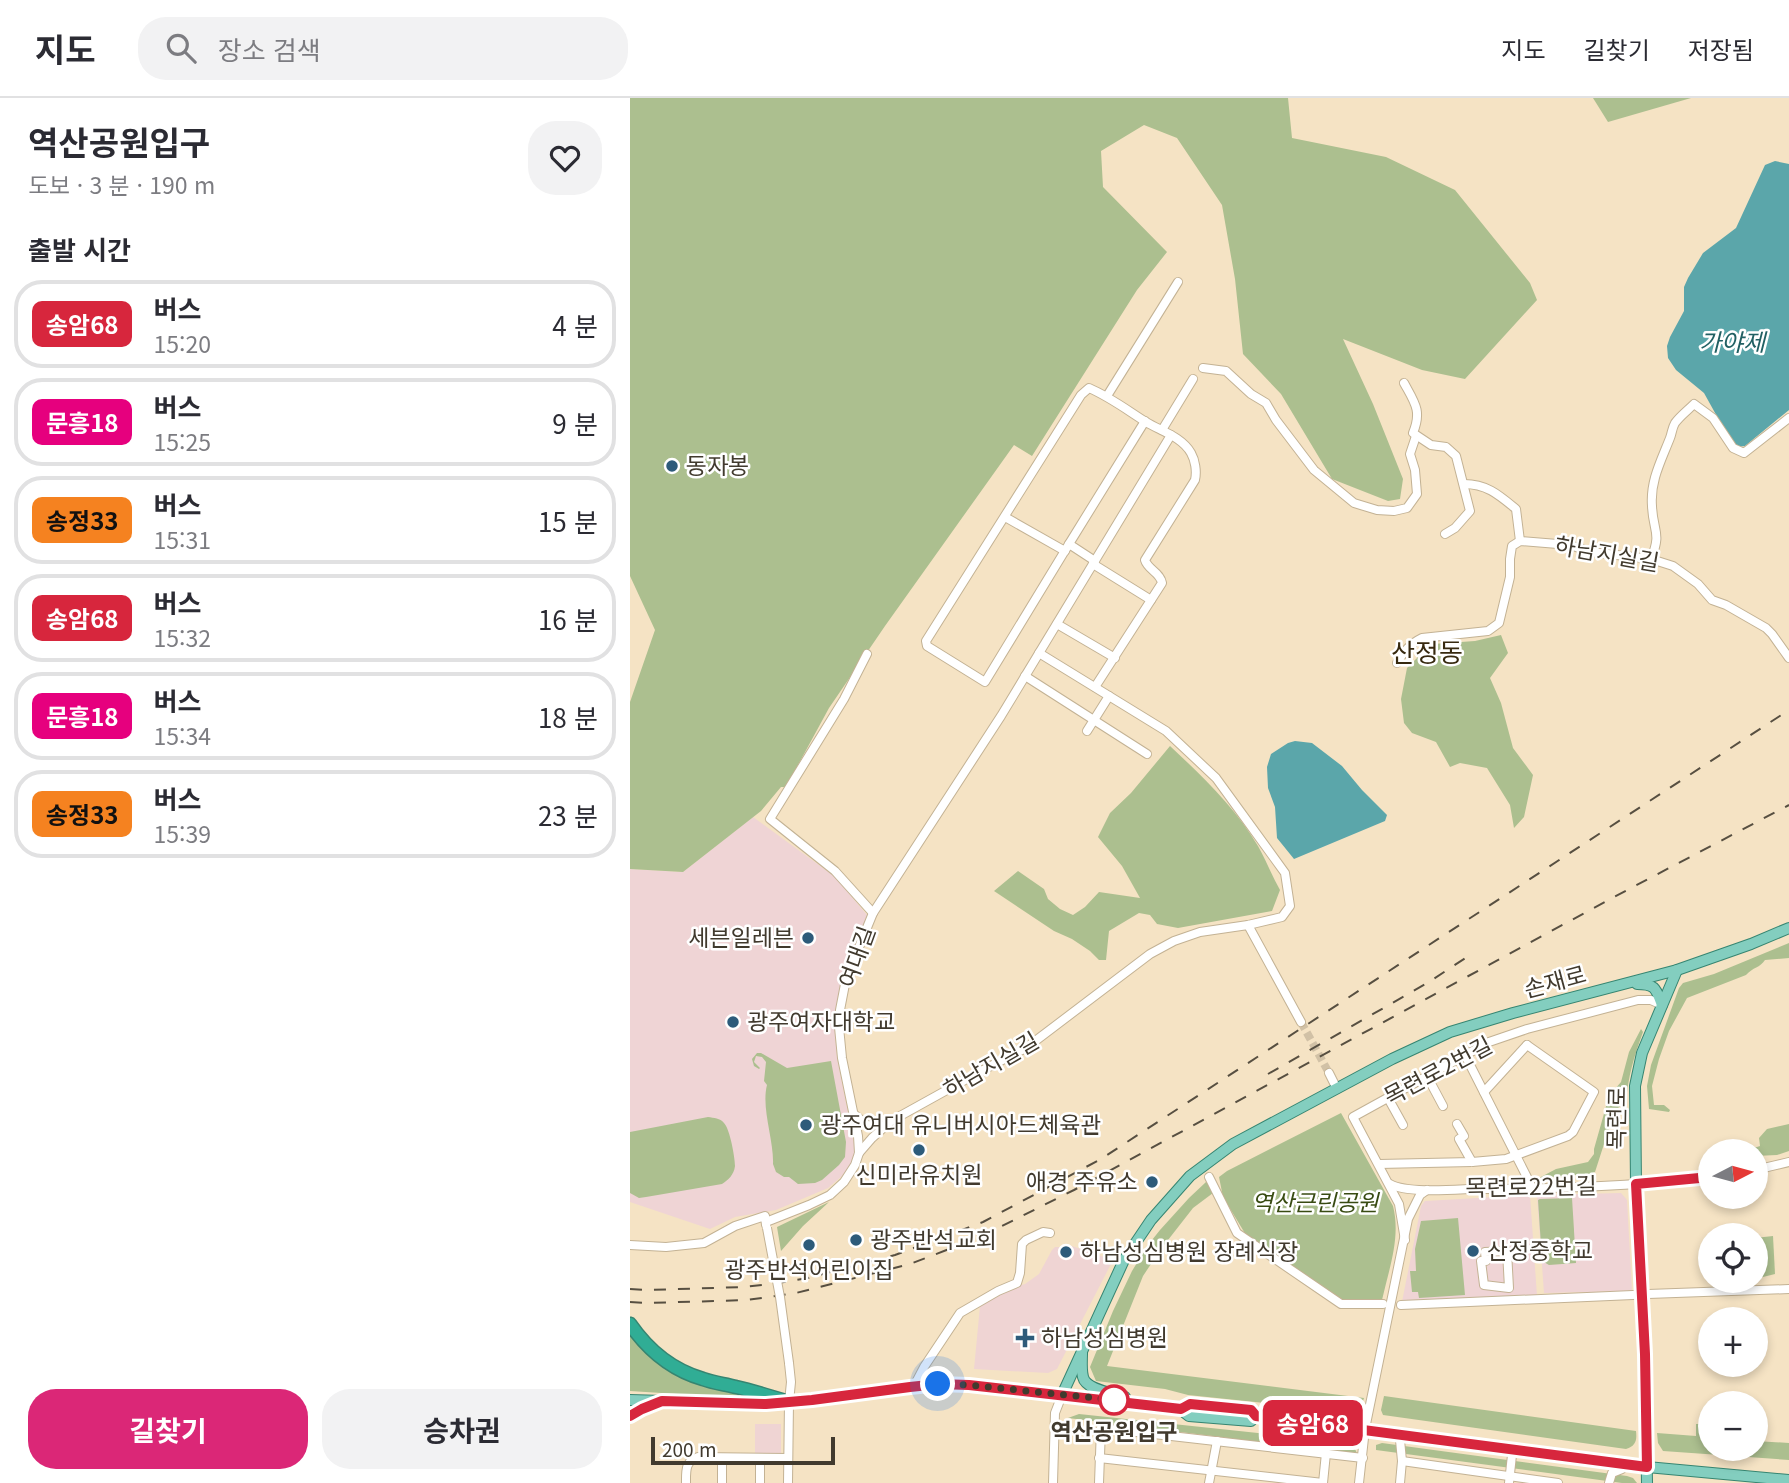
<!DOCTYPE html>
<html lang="ko">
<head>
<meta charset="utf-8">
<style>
  :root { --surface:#fff; --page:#f2f2f3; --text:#2b2b33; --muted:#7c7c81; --line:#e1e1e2; --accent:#db2777 }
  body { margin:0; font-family:Georgia,"Noto Sans KR",serif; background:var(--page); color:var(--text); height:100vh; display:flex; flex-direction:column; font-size:26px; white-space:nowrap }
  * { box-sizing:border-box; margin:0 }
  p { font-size:23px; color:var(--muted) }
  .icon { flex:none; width:38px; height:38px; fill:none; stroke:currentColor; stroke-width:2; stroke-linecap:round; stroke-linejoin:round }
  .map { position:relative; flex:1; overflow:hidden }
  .drawer { display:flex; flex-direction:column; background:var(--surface); width:630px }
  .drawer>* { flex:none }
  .badge { padding:0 14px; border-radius:10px; font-size:24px; line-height:46px }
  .needle { width:46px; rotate:84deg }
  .fabs { position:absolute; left:1068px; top:1041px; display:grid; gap:14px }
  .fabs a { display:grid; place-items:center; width:70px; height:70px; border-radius:50%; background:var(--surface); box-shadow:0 4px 10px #0003; font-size:35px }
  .scale { position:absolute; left:21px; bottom:18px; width:184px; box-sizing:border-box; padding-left:7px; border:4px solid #413a2e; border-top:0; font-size:19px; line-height:24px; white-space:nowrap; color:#413a2e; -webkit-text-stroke:5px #fff; paint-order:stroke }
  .you { position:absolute; width:35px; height:35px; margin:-18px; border:5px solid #fff; border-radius:50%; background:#1a73e8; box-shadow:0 0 0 10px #1a73e833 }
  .map>.badge { position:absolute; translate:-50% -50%; box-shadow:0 0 0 4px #fff }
  h2 { padding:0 28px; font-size:26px; line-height:63px }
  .round { display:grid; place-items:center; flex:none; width:74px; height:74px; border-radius:28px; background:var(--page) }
  .headline { display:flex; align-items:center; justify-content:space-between; height:119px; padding:0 28px }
  h1 { font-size:33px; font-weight:700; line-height:52px }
  .primary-button { display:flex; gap:14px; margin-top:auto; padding:14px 28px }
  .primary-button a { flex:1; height:80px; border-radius:28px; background:var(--accent); color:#fff; font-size:28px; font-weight:700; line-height:80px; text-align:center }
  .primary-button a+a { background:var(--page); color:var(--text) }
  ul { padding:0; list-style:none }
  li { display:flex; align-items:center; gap:21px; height:88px; margin:0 14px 10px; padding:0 14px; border:4px solid var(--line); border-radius:28px }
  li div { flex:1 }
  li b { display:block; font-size:26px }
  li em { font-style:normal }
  li .badge { min-width:77px; font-weight:700; text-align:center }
  header { display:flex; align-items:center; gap:42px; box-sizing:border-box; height:98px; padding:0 35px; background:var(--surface); border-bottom:2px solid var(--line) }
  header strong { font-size:33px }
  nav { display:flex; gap:38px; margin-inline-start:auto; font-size:24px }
  .search { width:490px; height:63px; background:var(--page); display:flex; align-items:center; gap:18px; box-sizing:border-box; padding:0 24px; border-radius:28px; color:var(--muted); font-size:26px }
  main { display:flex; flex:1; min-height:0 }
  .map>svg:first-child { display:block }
  .education { fill:#efd4d5 }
  .medical { fill:#efd4d3 }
  .green { fill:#acbf8f }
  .water { fill:#5ba6aa }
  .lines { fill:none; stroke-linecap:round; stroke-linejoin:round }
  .minor-tunnel { stroke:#d1c1a6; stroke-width:8; stroke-dasharray:8 4; stroke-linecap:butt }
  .minor-casing { stroke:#c3b294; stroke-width:10 }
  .major-casing { stroke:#368571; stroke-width:12 }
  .highway-casing { stroke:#368571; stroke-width:15 }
  .minor { stroke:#fff; stroke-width:8 }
  .major { stroke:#83cebf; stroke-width:10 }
  .highway { stroke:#30ad95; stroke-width:12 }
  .rail { stroke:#574f41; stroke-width:2; stroke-dasharray:12 12; stroke-linecap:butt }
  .minor-bridge-casing { stroke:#c3b294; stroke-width:10; stroke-linecap:butt }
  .minor-bridge { stroke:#fff; stroke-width:8 }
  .line-casing { stroke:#fff; stroke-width:16 }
  .line { stroke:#d7263d; stroke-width:10 }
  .walk { stroke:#413a2e; stroke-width:7; stroke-dasharray:0 12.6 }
  .poi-dot { fill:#2d5b7a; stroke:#fff; stroke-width:2.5 }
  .stop-dot { fill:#fff; stroke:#d7263d; stroke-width:3.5 }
  .labels { text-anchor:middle; stroke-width:5; stroke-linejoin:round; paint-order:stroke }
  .poi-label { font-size:23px; fill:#413a2e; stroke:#fff; text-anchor:start }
  .street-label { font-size:23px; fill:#413a2e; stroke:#fff }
  .park-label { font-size:23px; font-style:italic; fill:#384b12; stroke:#fff }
  .stop-label { font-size:23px; font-weight:bold; fill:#413a2e; stroke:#fff }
  .water-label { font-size:24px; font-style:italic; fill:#216063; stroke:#fff }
  .quarter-label { font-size:26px; fill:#37290f; stroke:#fff }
</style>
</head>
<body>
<header>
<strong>지도</strong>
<div class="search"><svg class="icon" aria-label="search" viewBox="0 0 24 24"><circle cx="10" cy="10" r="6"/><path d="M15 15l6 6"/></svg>장소 검색</div>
<nav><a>지도</a><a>길찾기</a><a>저장됨</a></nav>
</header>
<main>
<section class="drawer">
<div class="headline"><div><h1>역산공원입구</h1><p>도보 · 3 분 · 190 m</p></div><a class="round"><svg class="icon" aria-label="heart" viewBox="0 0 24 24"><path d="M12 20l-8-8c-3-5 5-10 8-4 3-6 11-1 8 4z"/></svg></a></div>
<h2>출발 시간</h2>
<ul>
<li><span class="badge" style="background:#d7263d;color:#fff">송암68</span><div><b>버스</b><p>15:20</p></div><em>4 분</em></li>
<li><span class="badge" style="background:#e6007e;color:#fff">문흥18</span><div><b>버스</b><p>15:25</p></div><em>9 분</em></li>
<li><span class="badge" style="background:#f58220;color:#111">송정33</span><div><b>버스</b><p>15:31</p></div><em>15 분</em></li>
<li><span class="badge" style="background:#d7263d;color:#fff">송암68</span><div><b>버스</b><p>15:32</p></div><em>16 분</em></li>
<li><span class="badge" style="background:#e6007e;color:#fff">문흥18</span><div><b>버스</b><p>15:34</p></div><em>18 분</em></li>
<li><span class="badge" style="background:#f58220;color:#111">송정33</span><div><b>버스</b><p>15:39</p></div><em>23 분</em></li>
</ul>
<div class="primary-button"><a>길찾기</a><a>승차권</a></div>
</section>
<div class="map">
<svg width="1159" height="1385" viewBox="0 0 1159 1385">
  <rect width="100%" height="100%" fill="#f5e3c4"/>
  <g class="education">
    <polygon points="123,719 204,778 237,817 213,879 207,912 205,937 207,960 225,1050 225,1059 220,1068 212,1078 198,1090 146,1112 105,1119 80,1131 0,1104 0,771 53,774"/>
    <polygon points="991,1095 997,1102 1002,1193 914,1195 907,1097"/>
    <polygon points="900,1097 907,1198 772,1204 791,1108 795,1103"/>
  </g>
  <g class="medical">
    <polygon points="436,1146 483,1162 427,1271 418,1275 344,1271 350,1208 385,1189 395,1186 409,1176 422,1152 425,1149 434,1149"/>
    <rect x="125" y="1326" width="26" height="29"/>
  </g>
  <g class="green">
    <polygon points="0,0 658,0 662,40 756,59 825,92 900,185 907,202 835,281 792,272 713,241 743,306 773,381 770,401 758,403 702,381 651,296 613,256 605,181 592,107 547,40 514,27 471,53 473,89 537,154 507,192 402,358 384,347 255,528 199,610 156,689 151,689 131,713 53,774 0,771 0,604 25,532 0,478"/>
    <polygon points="963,0 1061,0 978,24"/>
    <polygon points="871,537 878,555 860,580 871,605 883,650 903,677 894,719 884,730 880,707 857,670 830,665 820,669 806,644 782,635 774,625 771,601 777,570 793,554 803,546 845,543"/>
    <path d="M540,648C572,678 605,709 628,748C636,762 642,778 650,792L642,813L548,830L527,826L520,817L509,815L479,833L476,862H469L460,853L442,841L424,833L364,793L388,773L414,791L418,801L430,811L443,817L455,809L469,794L510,800L492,768L468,739L480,715L501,695Z"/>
    <path d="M1159,845V860L1135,862C1130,870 1123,869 1116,877L1057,900L1039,933L1029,961L1022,988L1024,1007H1034L1040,1012L1039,1014L1019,1011L1017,988L1021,967L1049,890L1053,885L1084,876Z"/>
    <path d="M1011,931L1013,934C1004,959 998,978 996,1005L989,1009L984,1015L965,1074L960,1076L909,1080L926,1071L958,1064L964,1056V1051L979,998L991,984L999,954Z"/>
    <path d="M127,955H131L157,970L201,963L216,1044L215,1059L209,1067L192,1082L185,1085L168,1086L159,1079H154L146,1074L143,1066C144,1042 131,1010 137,987L134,983L136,964L132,959L126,958L124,964L130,970L129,971L124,968L122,961Z"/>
    <path d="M711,1015L763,1108C771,1139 759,1171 752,1202H712L616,1137L593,1099L589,1079L597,1073Z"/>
    <path d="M78,1019C84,1020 90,1020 94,1025C100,1031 105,1060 105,1068C104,1077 98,1082 92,1086L16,1099L9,1100L0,1095V1034Z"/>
    <polygon points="1159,1026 1159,1053 1147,1057 1125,1058 1124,1050 1130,1048 1129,1040 1137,1031"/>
    <polygon points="576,1084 579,1085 583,1095 563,1110 531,1151 513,1178 477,1268 734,1300 729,1315 558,1297 535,1291 466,1283 460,1269 483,1213 502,1173 518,1147 530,1132 559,1100"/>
    <polygon points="942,1100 946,1165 919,1167 912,1163 908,1102 910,1101"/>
    <polygon points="199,1104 173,1128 151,1153 147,1129"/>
    <polygon points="828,1120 835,1197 789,1200 788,1194 782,1194 780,1173 786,1173 785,1151 791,1123"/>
    <polygon points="1143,1138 1145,1176 1125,1181 1125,1140"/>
    <polygon points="0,1224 64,1283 81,1290 109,1297 110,1300 0,1293"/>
    <path d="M754,1298L1006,1333C1007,1342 1006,1348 996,1351L753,1317L751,1312Z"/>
    <polygon points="449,1316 721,1345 726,1353 727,1356 438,1320"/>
    <polygon points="1066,1326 1080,1326 1080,1351 1125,1351 1125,1343 1159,1345 1159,1362 1033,1353 1028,1345 1027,1335 1066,1338"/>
    <polygon points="752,1345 997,1378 1003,1380 1007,1385 992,1385 746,1352 746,1347"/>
  </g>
  <g class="water">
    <polygon points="1145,63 1159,66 1159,312 1115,348 1106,349 1094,331 1074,295 1046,272 1038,260 1037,248 1040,239 1054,213 1054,189 1058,180 1073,155 1106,130 1135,67"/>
    <polygon points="665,643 682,645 712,668 732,692 757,717 755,723 664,761 647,740 645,709 638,690 637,669 641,656 658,645"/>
  </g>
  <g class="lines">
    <polyline class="minor-tunnel" points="671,924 699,975"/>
    <defs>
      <g id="minor">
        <polyline points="573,270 596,273 621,296 636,305 646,322 684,372 724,405 747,412 764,413 777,410 787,396 785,372 780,356 786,338"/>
        <path d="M774,285C785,305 792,313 783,335L801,347L816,349L826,358L840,413L825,430L815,436"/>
        <polyline points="477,298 548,184"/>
        <polyline points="532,332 563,281"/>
        <path d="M834,386C857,386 869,397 886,411L890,443"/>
        <polyline points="375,419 435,453"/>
        <polyline points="439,446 515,323"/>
        <path d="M1021,461C1032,434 1023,434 1022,408C1020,383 1031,363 1040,340C1042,335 1042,330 1045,325C1050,318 1058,312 1064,306L1083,320L1103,350L1114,355L1159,320"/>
        <path d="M465,463L439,446L355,584L297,548L296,543L451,297L459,290C480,299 497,312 516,324C531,333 552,339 561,355C565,362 567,373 565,382L515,462C518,472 530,474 532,485L465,589"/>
        <polyline points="463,466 521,502"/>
        <polyline points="427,526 485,560"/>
        <polyline points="237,556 214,601 140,721 205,773 243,815"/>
        <path d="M767,565C774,553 780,546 792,540L858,533L869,525L880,479V461L882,448L890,443L940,447L961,454L1021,461L1043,468L1068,486L1082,502L1096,507L1136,530L1142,536L1159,560"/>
        <polyline points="395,578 517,656"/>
        <polyline points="457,633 479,598"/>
        <polyline points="618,827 671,924"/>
        <polyline points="835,957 903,1091"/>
        <polyline points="699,975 707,991"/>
        <polyline points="797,978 813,1008"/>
        <polyline points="854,994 897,947"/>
        <polyline points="758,1000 773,1027"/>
        <polyline points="224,1016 237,1027 255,1028"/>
        <polyline points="827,1026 834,1038 829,1041 842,1064"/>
        <polyline points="229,1055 242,1040 261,1023 353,972 396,950 520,856 544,843 570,834 618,827 652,819 660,808 655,775 586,680 536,633 409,555"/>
        <polyline points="749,1066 842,1064 876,1061 938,1038 943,1034 964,994 897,947"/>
        <polyline points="1125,1072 1159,1064"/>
        <polyline points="579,1079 607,1135 711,1206 753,1206"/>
        <path d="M760,1086C776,1095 819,1092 839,1091C919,1091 1000,1089 1080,1079"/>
        <polyline points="136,1124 179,1107 200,1097 214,1084 225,1067 229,1055 228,1038 212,960 209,929 210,912 216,881 243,815 371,618 541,337"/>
        <polyline points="775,1142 769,1106 723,1019 859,944 897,931 1008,902 1021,902 1032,907"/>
        <polyline points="0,1147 36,1149 74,1145 105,1128 135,1118 136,1127"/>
        <polygon points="877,1153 879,1190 854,1187 851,1163 856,1163 855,1154"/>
        <polyline points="1018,1196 1159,1191"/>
        <polyline points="771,1207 1003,1197"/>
        <polyline points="284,1288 294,1269 330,1215 368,1193 387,1185 390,1175 392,1146 396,1142 413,1134 420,1135"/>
        <polyline points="0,1318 12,1311 29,1304"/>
        <polyline points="469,1360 693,1385"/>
        <polyline points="772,1363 928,1385"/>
        <path d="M56,1385C56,1373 55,1363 68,1359L158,1360"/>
        <polyline points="92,1385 92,1360"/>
        <polyline points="130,1385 130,1360"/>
        <polyline points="158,1385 159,1304 161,1284 159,1265"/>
        <polyline points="423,1385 425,1315 432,1297"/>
        <polyline points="469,1385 471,1330 733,1360"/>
        <polyline points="579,1385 587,1343"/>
        <polyline points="693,1385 696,1355"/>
        <polyline points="729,1385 735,1331 778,1121 790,1097 797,1092"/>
        <polyline points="770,1385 772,1363 770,1342"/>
        <polyline points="879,1385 882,1357"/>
        <polyline points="979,1385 982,1375 992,1371"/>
      </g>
      <g id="major">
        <path d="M1007,886C1026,886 1026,891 1032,907"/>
        <path d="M452,1255C452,1262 451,1271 453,1279C456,1292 483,1295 495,1299"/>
        <polyline points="432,1297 494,1162 521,1122 560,1078 603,1046 762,961 820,934 883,915 1047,872 1121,846 1159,830"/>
        <polyline points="0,1302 136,1306 179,1302 280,1289 308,1286 339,1287 550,1311 560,1306 621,1312 626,1318 1017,1369 1159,1382"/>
        <polyline points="550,1311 559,1318 621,1323 626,1318"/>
        <polyline points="1017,1385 1015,1256 1006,1086 1005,988 1012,955 1047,872"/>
      </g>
      <path id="highway" d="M0,1226C18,1252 42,1272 73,1281C84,1285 95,1286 106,1289C124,1293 141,1299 159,1304"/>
    </defs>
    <use href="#minor" class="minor-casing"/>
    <use href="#major" class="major-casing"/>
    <use href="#highway" class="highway-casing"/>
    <use href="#minor" class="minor"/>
    <use href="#major" class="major"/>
    <use href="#highway" class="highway"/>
    <g class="rail">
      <polyline points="638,976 799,884 843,855"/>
      <polyline points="0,1191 17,1192 113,1189 142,1186 178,1180 265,1157 353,1124 471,1061 1159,612"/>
      <polyline points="0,1204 19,1205 117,1202 166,1195 280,1166 348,1140 444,1092 984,799 1159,707"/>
    </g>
    <defs>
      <polyline id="minor-bridge" points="137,1130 150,1199 159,1265"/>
    </defs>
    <use href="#minor-bridge" class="minor-bridge-casing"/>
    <use href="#minor-bridge" class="minor-bridge"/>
  </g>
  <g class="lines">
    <defs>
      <polyline id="line" points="0,1318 12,1311 32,1303 136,1306 182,1302 280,1289 308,1286 339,1287 551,1311 560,1306 621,1312 626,1318 1017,1369 1015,1256 1006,1086 1080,1079"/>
    </defs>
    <use href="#line" class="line-casing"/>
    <use href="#line" class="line"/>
    <polyline class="walk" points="308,1286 339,1287 484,1302"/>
  </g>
  <g class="poi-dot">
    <circle cx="42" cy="368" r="7"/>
    <circle cx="178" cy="840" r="7"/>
    <circle cx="103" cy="924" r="7"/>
    <circle cx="176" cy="1027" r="7"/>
    <circle cx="289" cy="1052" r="7"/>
    <circle cx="522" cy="1084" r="7"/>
    <circle cx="226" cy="1142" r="7"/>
    <circle cx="179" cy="1147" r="7"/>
    <circle cx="843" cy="1153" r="7"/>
    <circle cx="436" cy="1154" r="7"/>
    <path d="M391.5 1229.5h7v7h7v7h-7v7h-7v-7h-7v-7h7z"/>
  </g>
  <circle class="stop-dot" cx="484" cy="1302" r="14"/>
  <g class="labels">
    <g class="poi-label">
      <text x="56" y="376">동자봉</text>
      <text x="164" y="848" text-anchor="end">세븐일레븐</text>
      <text x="117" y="932">광주여자대학교</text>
      <text x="190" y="1035">광주여대 유니버시아드체육관</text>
      <text x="289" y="1085" text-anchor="middle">신미라유치원</text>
      <text x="508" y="1092" text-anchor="end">애경 주유소</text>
      <text x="240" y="1150">광주반석교회</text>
      <text x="857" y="1161">산정중학교</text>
      <text x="450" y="1162">하남성심병원 장례식장</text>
      <text x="179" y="1180" text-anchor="middle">광주반석어린이집</text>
      <text x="411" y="1248">하남성심병원</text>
    </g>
    <g class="street-label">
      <text transform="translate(977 456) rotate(10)" y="8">하남지실길</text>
      <text transform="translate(227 859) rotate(-70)" y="8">여대길</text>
      <text transform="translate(925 884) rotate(-15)" y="8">손재로</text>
      <text transform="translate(361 967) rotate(-30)" y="8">하남지실길</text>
      <text transform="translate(808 973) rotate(-28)" y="8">목련로2번길</text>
      <text transform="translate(987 1020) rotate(-89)" y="8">목련로</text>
      <text transform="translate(901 1089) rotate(-1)" y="8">목련로22번길</text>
    </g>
    <g class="park-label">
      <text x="685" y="1113">역산근린공원</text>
    </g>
    <g class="stop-label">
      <text x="484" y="1342">역산공원입구</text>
    </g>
    <g class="water-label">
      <text x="1102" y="253">가야제</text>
    </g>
    <g class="quarter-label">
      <text x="797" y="564">산정동</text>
    </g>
  </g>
</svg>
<div class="fabs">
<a><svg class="needle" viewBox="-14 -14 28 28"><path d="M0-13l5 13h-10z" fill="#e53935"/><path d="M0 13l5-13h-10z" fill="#7c7c81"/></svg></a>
<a><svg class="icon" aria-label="locate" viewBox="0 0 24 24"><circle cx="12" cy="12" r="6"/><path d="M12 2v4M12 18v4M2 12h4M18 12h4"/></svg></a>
<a>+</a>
<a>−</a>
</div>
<div class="scale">200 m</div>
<div class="you" style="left:308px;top:1286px"></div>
<b class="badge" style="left:683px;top:1325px;background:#d7263d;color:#fff">송암68</b>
</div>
</main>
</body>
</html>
